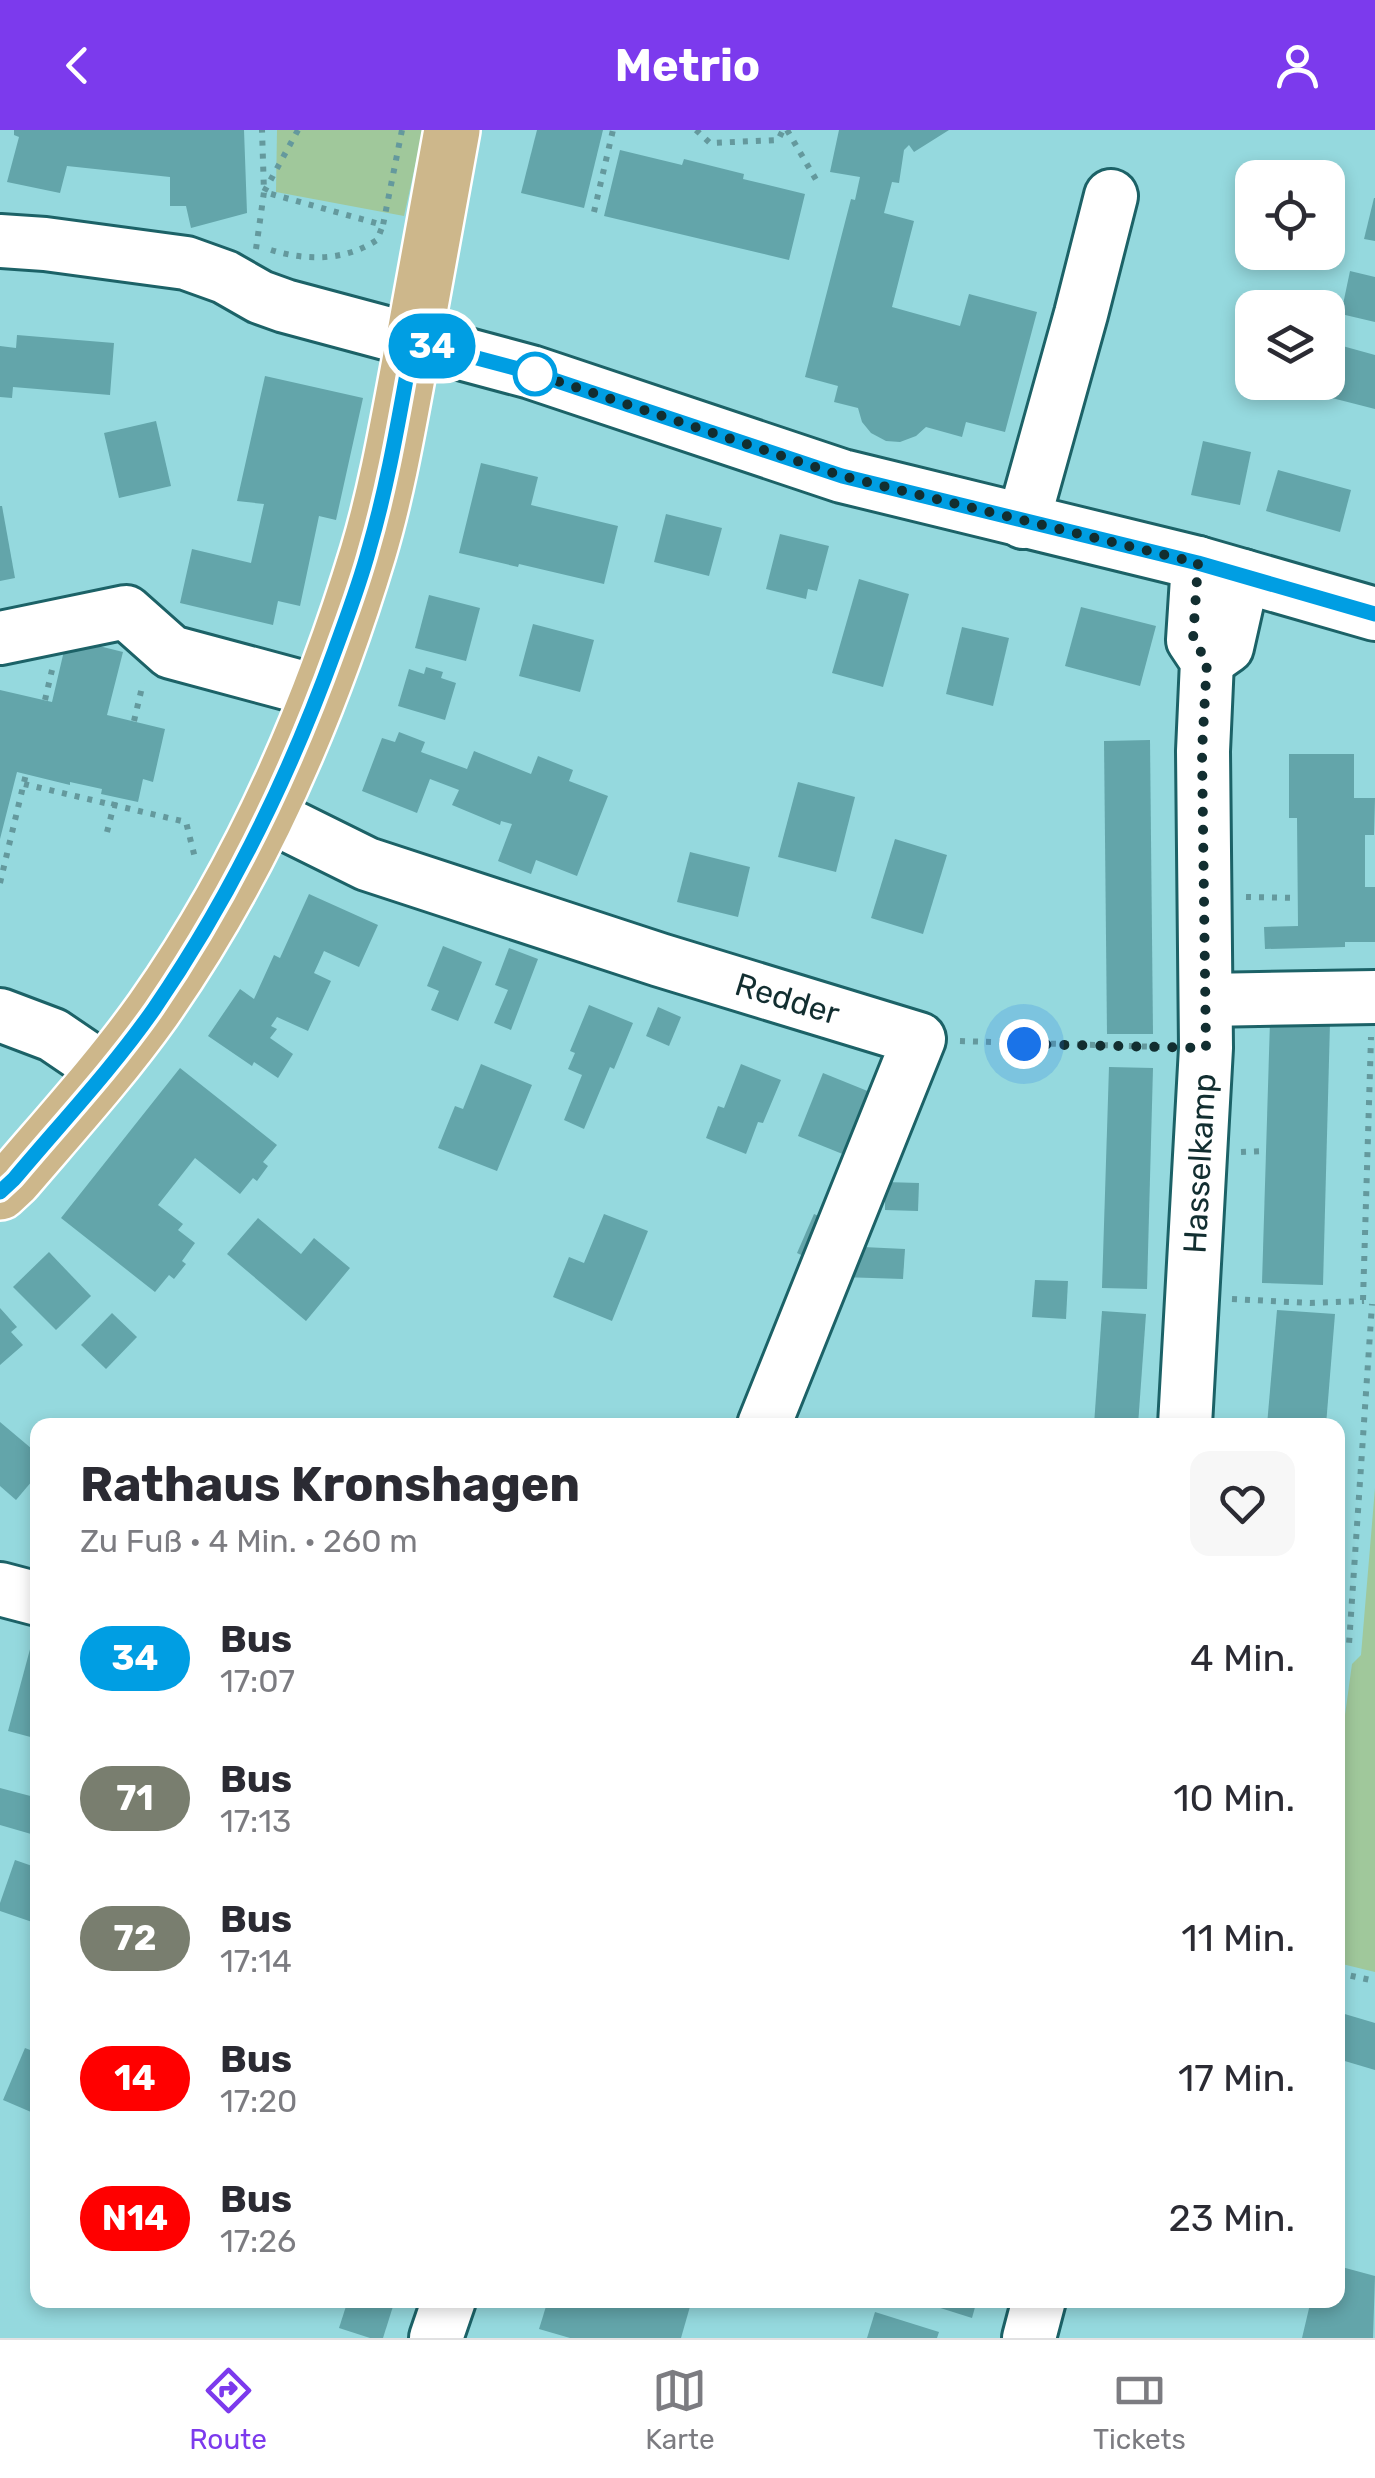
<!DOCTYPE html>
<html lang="de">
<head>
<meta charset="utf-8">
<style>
  :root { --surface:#fff; --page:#f7f7f7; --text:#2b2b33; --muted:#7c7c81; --line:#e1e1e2; --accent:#7c3aed }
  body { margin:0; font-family:Rubik,sans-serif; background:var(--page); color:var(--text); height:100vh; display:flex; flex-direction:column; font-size:38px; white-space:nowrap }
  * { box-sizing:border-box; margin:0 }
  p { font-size:32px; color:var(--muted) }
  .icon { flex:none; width:55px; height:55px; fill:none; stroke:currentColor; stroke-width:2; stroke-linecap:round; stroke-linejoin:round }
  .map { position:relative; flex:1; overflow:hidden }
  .sheet { position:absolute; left:30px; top:1288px; width:1315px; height:890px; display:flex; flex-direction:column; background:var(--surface); border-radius:20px; box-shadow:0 5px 15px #0003 }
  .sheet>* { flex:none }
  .badge { padding:0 20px; border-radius:32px; font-size:35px; line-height:65px }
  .fabs { position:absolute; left:1235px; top:30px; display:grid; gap:20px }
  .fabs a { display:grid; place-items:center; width:110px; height:110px; border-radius:20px; background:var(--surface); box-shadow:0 5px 15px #0003; font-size:50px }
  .you { position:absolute; width:50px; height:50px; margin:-25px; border:8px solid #fff; border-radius:50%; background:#1a73e8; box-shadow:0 0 0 15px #1a73e833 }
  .map>.badge { position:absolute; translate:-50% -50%; box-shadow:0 0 0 5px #fff }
  .round { display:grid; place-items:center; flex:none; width:105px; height:105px; border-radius:20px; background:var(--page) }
  .headline { display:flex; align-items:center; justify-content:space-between; height:170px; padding:0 50px }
  h1 { font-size:48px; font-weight:700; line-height:75px }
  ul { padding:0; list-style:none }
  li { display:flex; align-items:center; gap:30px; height:140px; padding:0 50px }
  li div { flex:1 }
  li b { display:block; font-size:38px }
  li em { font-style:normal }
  li .badge { min-width:110px; font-weight:700; text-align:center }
  header { display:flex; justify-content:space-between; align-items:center; height:130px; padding:0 50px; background:var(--accent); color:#fff; font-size:45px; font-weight:700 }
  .menu { display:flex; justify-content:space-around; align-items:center; height:140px; border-top:2px solid var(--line); background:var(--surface); font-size:28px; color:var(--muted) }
  .menu a { display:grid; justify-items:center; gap:5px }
  .menu .current { color:var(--accent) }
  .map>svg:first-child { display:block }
  .green { fill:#a0c89b }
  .building { fill:#63a5aa }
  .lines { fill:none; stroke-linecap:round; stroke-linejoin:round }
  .minor-casing { stroke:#1c6267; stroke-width:58 }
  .major-casing { stroke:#fff; stroke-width:60 }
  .path { stroke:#64999d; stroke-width:6; stroke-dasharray:5 8; stroke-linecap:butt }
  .minor { stroke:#fff; stroke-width:52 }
  .major { stroke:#cdb78b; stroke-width:55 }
  .line-casing { stroke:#fff; stroke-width:22 }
  .line { stroke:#009ee3; stroke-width:15 }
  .walk { stroke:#122e30; stroke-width:10; stroke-dasharray:0 18 }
  .stop-dot { fill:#fff; stroke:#009ee3; stroke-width:5 }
  .labels { text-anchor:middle; stroke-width:10; stroke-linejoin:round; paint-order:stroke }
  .street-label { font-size:32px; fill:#122e30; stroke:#95d9de }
</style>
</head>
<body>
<header><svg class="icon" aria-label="back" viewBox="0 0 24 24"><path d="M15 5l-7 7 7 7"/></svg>Metrio<svg class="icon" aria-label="person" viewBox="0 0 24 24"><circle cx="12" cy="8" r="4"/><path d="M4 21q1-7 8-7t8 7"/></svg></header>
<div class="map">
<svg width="1375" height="2208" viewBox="0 0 1375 2208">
  <rect width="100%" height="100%" fill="#95d9de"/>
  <g class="green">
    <polygon points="277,0 423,0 404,86 276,62"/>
    <polygon points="1375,1358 1375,1842 1338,1833 1338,1636 1352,1534 1361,1525"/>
  </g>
  <g class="building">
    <polygon points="14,0 244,0 247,83 191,98 186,76 170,76 170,47 67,36 60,63 7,52 19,7 14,5"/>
    <polygon points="537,0 603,0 584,78 521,63"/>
    <polygon points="839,0 949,0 914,22 909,15 904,20 899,53 892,52 884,83 914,91 892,177 960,196 969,164 1037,182 1005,302 966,292 962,307 926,297 916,306 900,312 886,311 871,303 862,292 858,278 834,272 838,256 805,247 851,69 855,70 860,47 830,42"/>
    <polygon points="620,20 682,35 684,29 744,44 743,49 805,64 789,130 604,86"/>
    <polygon points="1374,68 1375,68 1375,111 1364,109"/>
    <polygon points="1350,141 1375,147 1375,192 1341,184"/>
    <polygon points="17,205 114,213 110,265 13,257 12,268 0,267 0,216 16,218"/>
    <polygon points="1328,212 1375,225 1375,279 1289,257 1290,252 1328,252"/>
    <polygon points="265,246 363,268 336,390 319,386 300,476 278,471 273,495 180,473 192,419 251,433 264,374 237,371"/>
    <polygon points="156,291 171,356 119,368 104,303"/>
    <polygon points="1203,311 1251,322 1240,375 1191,365"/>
    <polygon points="481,333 538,347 531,375 618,396 604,454 519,434 518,437 459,423"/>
    <polygon points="1278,340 1351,360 1340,402 1266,381"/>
    <polygon points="0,376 2,376 15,448 0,451"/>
    <polygon points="666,384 722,398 709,446 654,432"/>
    <polygon points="780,404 829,416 817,461 808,459 806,469 766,459"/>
    <polygon points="859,449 909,464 883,557 832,543"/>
    <polygon points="429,465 480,478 466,531 415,518"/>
    <polygon points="1081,477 1156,496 1140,556 1065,536"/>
    <polygon points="533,494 594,510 580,562 519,546"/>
    <polygon points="962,497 1009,508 993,576 946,564"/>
    <polygon points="67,508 123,522 107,585 165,599 153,652 143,649 138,672 101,664 102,659 70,652 70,655 17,642 0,709 0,560 52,572"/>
    <polygon points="426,537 443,542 441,548 456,553 445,590 398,576 409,539 424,544"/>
    <polygon points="399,602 425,612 421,622 467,639 474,621 531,644 538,626 573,640 569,651 608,666 577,746 536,730 531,744 498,731 512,694 501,691 500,695 452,675 459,660 430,649 417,683 362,661 382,608 395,612"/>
    <polygon points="1150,610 1153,904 1107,904 1104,611"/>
    <polygon points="1289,624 1354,624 1354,668 1375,668 1374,705 1365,705 1365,757 1375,757 1375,812 1345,812 1345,817 1265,819 1264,797 1298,796 1297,688 1289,688"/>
    <polygon points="798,652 855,667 836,742 778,727"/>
    <polygon points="895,709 947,725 923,804 871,788"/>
    <polygon points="690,722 750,737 738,787 677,772"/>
    <polygon points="309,764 378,795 359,837 324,821 314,843 331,851 308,901 277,887 271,896 277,899 270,908 293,924 278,948 254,932 252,936 208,906 240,859 254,869 274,825 280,828"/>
    <polygon points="443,816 482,832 458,891 431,880 439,861 427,856"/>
    <polygon points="509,818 538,829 511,900 494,893 508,860 495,855"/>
    <polygon points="589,875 633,893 614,939 610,937 584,999 564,990 582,945 568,939 575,923 570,921"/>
    <polygon points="658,877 681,887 669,916 646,906"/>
    <polygon points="1270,891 1330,893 1323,1155 1262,1153"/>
    <polygon points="481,934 532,955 497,1041 438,1018 455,976 463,979"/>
    <polygon points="741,934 781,950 763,993 758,992 746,1024 706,1008 718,976 724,978"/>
    <polygon points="1109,937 1153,938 1147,1159 1102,1158"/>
    <polygon points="180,938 277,1015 263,1032 268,1036 257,1051 253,1048 240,1064 195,1028 158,1075 183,1094 178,1100 195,1113 182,1131 186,1134 174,1149 169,1145 155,1162 61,1088"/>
    <polygon points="823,943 870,962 845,1025 798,1006"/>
    <polygon points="885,1052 919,1053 918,1081 885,1080"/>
    <polygon points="604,1084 648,1101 612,1191 553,1167 569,1127 584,1133"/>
    <polygon points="814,1084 833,1092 816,1132 797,1123"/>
    <polygon points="258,1088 301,1124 314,1108 350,1138 306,1191 227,1124"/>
    <polygon points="842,1116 905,1119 903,1149 841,1147"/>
    <polygon points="49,1122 91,1166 56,1200 13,1157"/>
    <polygon points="1035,1150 1068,1151 1066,1189 1032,1187"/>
    <polygon points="0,1178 17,1197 11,1202 23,1215 0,1235"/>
    <polygon points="1277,1180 1335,1184 1326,1295 1267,1295"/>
    <polygon points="1102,1181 1146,1184 1138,1295 1094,1295"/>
    <polygon points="112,1183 137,1207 106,1239 81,1215"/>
    <polygon points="0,1292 38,1324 38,1344 16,1370 0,1356"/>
    <polygon points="36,1497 38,1497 38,1609 8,1601"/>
    <polygon points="0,1658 38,1668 38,1706 0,1695"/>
    <polygon points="15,1730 38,1738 38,1794 0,1781 0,1773"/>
    <polygon points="1338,1882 1375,1893 1375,1940 1338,1929"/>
    <polygon points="25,1918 38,1923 38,1985 3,1970"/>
    <polygon points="1338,2136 1375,2146 1373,2208 1302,2208 1311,2170 1338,2170"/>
    <polygon points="348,2170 395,2170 383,2208 370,2208 339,2198"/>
    <polygon points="548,2170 681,2170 691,2173 681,2208 570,2208 539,2199"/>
    <polygon points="915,2170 977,2170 972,2188"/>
    <polygon points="875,2182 939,2202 937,2208 867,2208"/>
  </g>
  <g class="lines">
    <defs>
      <g id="minor">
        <polyline points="0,111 45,114 186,133 225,147 260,167 285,176 531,242 842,346 1198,433 1375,484"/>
        <polyline points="1023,392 1081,184 1111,66"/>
        <polyline points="0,508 126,482 171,522 320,562"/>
        <polyline points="1207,531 1227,517 1243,446"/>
        <path id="s1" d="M268,685L367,734L660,830L919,909L764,1295"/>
        <polyline points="1206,870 1375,867"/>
        <polyline points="0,885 53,905 106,941"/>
        <path id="s2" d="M1185,1295L1206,918L1203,621L1207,531L1193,510L1198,433"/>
        <polyline points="0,1459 38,1469"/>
        <polyline points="436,2208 449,2170"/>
        <polyline points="1029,2208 1039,2170"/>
      </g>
      <path id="major" d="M0,1062L14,1049C61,994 111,939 153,880C250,742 319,584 368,423C387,360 398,295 410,231C424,154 438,77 452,0"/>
    </defs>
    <use href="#minor" class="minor-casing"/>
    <use href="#major" class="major-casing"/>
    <g class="path">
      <polyline points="298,0 264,62 383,95 402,0"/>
      <polyline points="696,0 710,13 778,10 783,0"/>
      <polyline points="787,0 818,53"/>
      <polyline points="594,82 613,0"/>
      <polyline points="256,119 264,62 262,0"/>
      <path d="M271,120C307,131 345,131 377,110L383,95"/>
      <polyline points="45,570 52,540"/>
      <polyline points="134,591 143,553"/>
      <polyline points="24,654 186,692 195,728"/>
      <polyline points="107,702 116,667"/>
      <polyline points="0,753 26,644"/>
      <polyline points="1246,767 1297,768"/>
      <polyline points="960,911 1163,917"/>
      <polyline points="1241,1022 1266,1021"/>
      <polyline points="1232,1169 1310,1173 1364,1171"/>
      <polyline points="1363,1170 1371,907"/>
      <polyline points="1338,1518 1349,1514 1372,1174"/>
      <polyline points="1338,1843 1375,1851"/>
    </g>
    <use href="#minor" class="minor"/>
    <use href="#major" class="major"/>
  </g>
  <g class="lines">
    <defs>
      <path id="line" d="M0,1062L14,1049C61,993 112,939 154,879C230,768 289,647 335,520C347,487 360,453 369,419C389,351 400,281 413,211L530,242L842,346L1198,433L1375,484"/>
    </defs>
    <use href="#line" class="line-casing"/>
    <use href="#line" class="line"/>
    <polyline class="walk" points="535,244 530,242 842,346 1198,433 1193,510 1207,531 1202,621 1206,918 1024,914"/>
  </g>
  <circle class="stop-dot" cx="535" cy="244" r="20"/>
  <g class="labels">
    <g class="street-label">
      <text dy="11" stroke="none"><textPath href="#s1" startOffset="552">Redder</textPath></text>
      <text dy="11" stroke="none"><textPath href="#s2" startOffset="262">Hasselkamp</textPath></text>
    </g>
  </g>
</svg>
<div class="fabs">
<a><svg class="icon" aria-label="locate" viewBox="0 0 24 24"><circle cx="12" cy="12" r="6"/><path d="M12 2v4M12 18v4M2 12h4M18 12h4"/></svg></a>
<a><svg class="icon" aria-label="layers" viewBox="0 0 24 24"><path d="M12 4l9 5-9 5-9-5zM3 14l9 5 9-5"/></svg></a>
</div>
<div class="you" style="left:1024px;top:914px"></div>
<b class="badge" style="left:432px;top:216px;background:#009ee3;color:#fff">34</b>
<section class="sheet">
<div class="headline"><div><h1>Rathaus Kronshagen</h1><p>Zu Fuß · 4 Min. · 260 m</p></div><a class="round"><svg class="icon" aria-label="heart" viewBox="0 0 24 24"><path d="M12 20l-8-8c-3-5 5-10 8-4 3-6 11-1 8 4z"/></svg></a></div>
<ul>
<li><span class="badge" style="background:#009ee3;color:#fff">34</span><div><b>Bus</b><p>17:07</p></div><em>4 Min.</em></li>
<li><span class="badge" style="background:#797e6f;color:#fff">71</span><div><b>Bus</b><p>17:13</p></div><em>10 Min.</em></li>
<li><span class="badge" style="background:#797e6f;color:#fff">72</span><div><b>Bus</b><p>17:14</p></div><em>11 Min.</em></li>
<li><span class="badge" style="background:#f00;color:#fff">14</span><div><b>Bus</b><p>17:20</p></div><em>17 Min.</em></li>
<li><span class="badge" style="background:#f00;color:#fff">N14</span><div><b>Bus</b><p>17:26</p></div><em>23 Min.</em></li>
</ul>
</section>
</div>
<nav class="menu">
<a class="current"><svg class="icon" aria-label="directions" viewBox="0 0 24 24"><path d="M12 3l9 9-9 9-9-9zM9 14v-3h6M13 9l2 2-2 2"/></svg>Route</a>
<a><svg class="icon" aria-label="map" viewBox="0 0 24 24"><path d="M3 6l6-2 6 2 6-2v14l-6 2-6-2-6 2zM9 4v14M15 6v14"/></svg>Karte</a>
<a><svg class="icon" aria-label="tickets" viewBox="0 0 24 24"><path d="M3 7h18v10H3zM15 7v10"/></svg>Tickets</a>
</nav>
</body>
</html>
